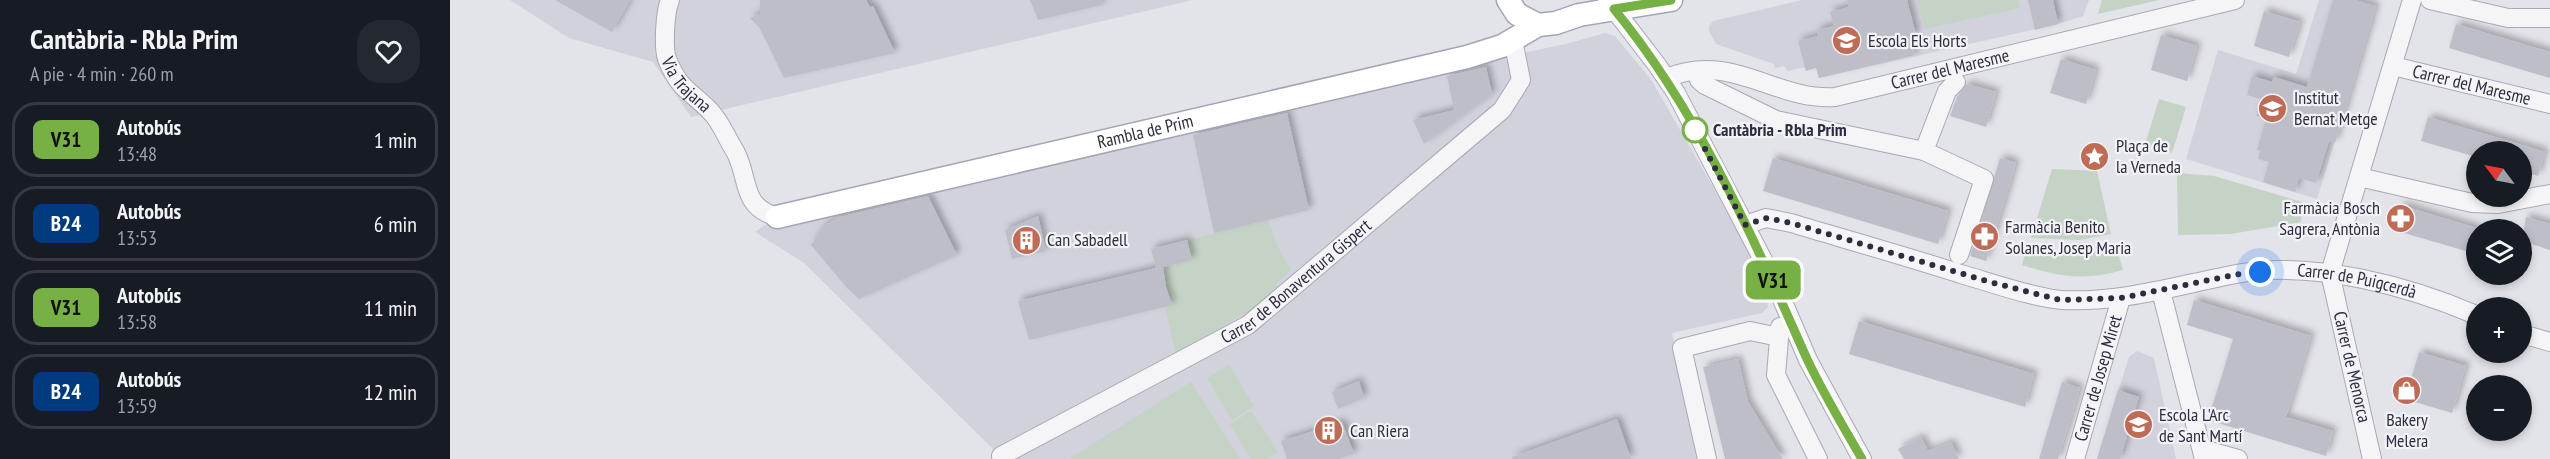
<!DOCTYPE html>
<html lang="es">
<head>
<meta charset="utf-8">
<style>
  :root { --surface:#171b24; --page:#242831; --text:#f1f3f6; --muted:#9ea1a6; --line:#363941 }
  body { margin:0; font-family:"PT Sans Narrow",sans-serif; background:var(--page); color:var(--text); height:100vh; display:flex; flex-direction:column; font-size:22px; white-space:nowrap }
  * { box-sizing:border-box; margin:0 }
  p { font-size:20px; color:var(--muted) }
  .icon { flex:none; width:33px; height:33px; fill:none; stroke:currentColor; stroke-width:2; stroke-linecap:round; stroke-linejoin:round }
  .map { position:relative; flex:1; overflow:hidden }
  .sheet { display:flex; flex-direction:column; background:var(--surface); width:450px }
  .sheet>* { flex:none }
  .badge { padding:0 12px; border-radius:9px; font-size:21px; line-height:39px }
  .needle { width:39px; rotate:302deg }
  .controls { position:absolute; left:2016px; top:141px; display:grid; gap:12px }
  .controls a { display:grid; place-items:center; width:66px; height:66px; border-radius:50%; background:var(--surface); box-shadow:0 3px 9px #0003; font-size:30px }
  .you { position:absolute; width:30px; height:30px; margin:-15px; border:4px solid #fff; border-radius:50%; background:#1a73e8; box-shadow:0 0 0 9px #1a73e833 }
  .map>.badge { position:absolute; translate:-50% -50%; box-shadow:0 0 0 3px #fff }
  .round { display:grid; place-items:center; flex:none; width:63px; height:63px; border-radius:24px; background:var(--page) }
  .summary { display:flex; align-items:center; justify-content:space-between; height:102px; padding:0 30px }
  h1 { font-size:28px; font-weight:800; line-height:45px }
  ul { padding:0; list-style:none }
  li { display:flex; align-items:center; gap:18px; height:75px; margin:0 12px 9px; padding:0 18px; border:3px solid var(--line); border-radius:24px }
  li div { flex:1 }
  li b { display:block; font-size:22px }
  li em { font-style:normal }
  li .badge { min-width:66px; font-weight:700; text-align:center }
  main { display:flex; flex:1; min-height:0 }
  .map>svg:first-child { display:block }
  .built { fill:#d1d2db }
  .green { fill:#c5d2c6 }
  .building { fill:#bebec9; filter:url(#shadow) }
  .lines { fill:none; stroke-linecap:round; stroke-linejoin:round }
  .minor-casing { stroke:#a9a9b4; stroke-width:20 }
  .major-casing { stroke:#a4a5b4; stroke-width:25 }
  .minor { stroke:#f5f5f8; stroke-width:18 }
  .major { stroke:#fff; stroke-width:22 }
  .line-casing { stroke:#fff; stroke-width:14 }
  .line { stroke:#77b045; stroke-width:9 }
  .walk { stroke:#2d2d40; stroke-width:6; stroke-dasharray:0 10.8 }
  .stop-dot { fill:#fff; stroke:#77b045; stroke-width:3 }
  .labels { text-anchor:middle; stroke-width:4.5; stroke-linejoin:round; paint-order:stroke }
  .poi-label { font-size:18px; fill:#2d2d40; stroke:#f3f3f7; text-anchor:start }
  .street-label { font-size:18px; fill:#2d2d40; stroke:#f3f3f7 }
  .stop-label { font-size:18px; font-weight:bold; fill:#2d2d40; stroke:#f3f3f7; text-anchor:start }
</style>
</head>
<body>
<main>
<section class="sheet">
<div class="summary"><div><h1>Cantàbria - Rbla Prim</h1><p>A pie · 4 min · 260 m</p></div><a class="round"><svg class="icon" aria-label="heart" viewBox="0 0 24 24"><path d="M12 20l-8-8c-3-5 5-10 8-4 3-6 11-1 8 4z"/></svg></a></div>
<ul>
<li><span class="badge" style="background:#77b045;color:#111">V31</span><div><b>Autobús</b><p>13:48</p></div><em>1 min</em></li>
<li><span class="badge" style="background:#003b80;color:#fff">B24</span><div><b>Autobús</b><p>13:53</p></div><em>6 min</em></li>
<li><span class="badge" style="background:#77b045;color:#111">V31</span><div><b>Autobús</b><p>13:58</p></div><em>11 min</em></li>
<li><span class="badge" style="background:#003b80;color:#fff">B24</span><div><b>Autobús</b><p>13:59</p></div><em>12 min</em></li>
</ul>
</section>
<div class="map">
<svg width="2100" height="459" viewBox="0 0 2100 459">
  <defs>
    <filter id="shadow"><feDropShadow dx="4" dy="-4" stdDeviation="3" flood-color="#0004"/></filter>
  </defs>
  <rect width="100%" height="100%" fill="#e3e3ea"/>
  <g class="built">
    <polygon points="60,0 743,0 241,117 203,62 119,38"/>
    <polygon points="1352,0 1639,0 1633,16 1608,24 1369,78 1366,66 1356,71 1354,67 1338,71 1334,66 1325,68 1324,64 1266,44 1259,31 1259,26 1263,21"/>
    <polygon points="1869,0 1905,0 1926,6 1867,199 1736,159 1768,50 1846,74"/>
    <polygon points="1155,33 1165,36 1202,81 1313,274 1318,307 1312,313 1222,333 1249,459 549,459 542,448 354,263 305,232 327,217 353,205 1116,44"/>
    <polygon points="1687,351 1704,358 1726,459 1647,459 1679,357"/>
  </g>
  <g class="green">
    <polygon points="1468,0 1568,0 1570,8 1475,29"/>
    <polygon points="1652,0 1709,0 1648,14"/>
    <polygon points="1709,99 1736,107 1722,153 1695,144"/>
    <polygon points="1602,169 1647,171 1661,234 1630,240 1581,238"/>
    <polygon points="1727,173 1764,176 1852,202 1851,222 1781,234 1728,235"/>
    <polygon points="818,220 828,247 841,270 826,284 831,291 762,333 762,337 726,355 715,307 722,305 716,287 713,267 741,260 737,240"/>
    <path d="M1666,247L1673,270C1633,281 1610,277 1572,265L1576,252L1633,253Z"/>
    <polygon points="779,365 804,406 782,420 757,378"/>
    <polygon points="741,382 790,459 619,459"/>
    <polygon points="801,411 828,452 816,459 801,459 780,424"/>
  </g>
  <g class="building">
    <polygon points="105,0 180,0 162,32"/>
    <polygon points="310,0 416,0 420,7 423,6 445,53 334,78 309,27 300,18 310,14"/>
    <polygon points="580,0 651,0 652,5 588,20"/>
    <polygon points="1397,0 1457,0 1466,35 1460,36 1465,55 1369,78 1366,68 1356,71 1348,41 1368,36 1367,30 1384,26 1380,12 1399,7"/>
    <polygon points="1578,0 1603,0 1608,24 1585,30"/>
    <polygon points="1883,0 1905,0 1926,6 1885,143 1879,141 1866,183 1849,178 1845,192 1813,182 1819,162 1808,159 1810,151 1807,150 1816,119 1806,116 1811,99 1797,95 1802,76 1822,82 1824,77 1857,87"/>
    <polygon points="1814,11 1850,22 1839,57 1804,46"/>
    <polygon points="2006,24 2100,52 2100,78 1999,48"/>
    <polygon points="1711,35 1747,46 1737,81 1701,70"/>
    <polygon points="1611,59 1646,70 1636,104 1600,93"/>
    <polygon points="1036,67 1042,94 974,144 963,120 1004,110 997,76"/>
    <polygon points="1517,84 1546,92 1536,127 1500,116 1507,97"/>
    <polygon points="837,113 859,210 764,233 743,135"/>
    <polygon points="1978,117 2095,152 2088,176 2072,171 2072,152 2026,152 2026,157 1971,141"/>
    <polygon points="1323,158 1498,211 1488,244 1313,191"/>
    <polygon points="1550,158 1566,163 1536,261 1520,256"/>
    <polygon points="478,196 507,255 409,299 397,288 361,245 373,227 389,217"/>
    <polygon points="1951,205 2026,228 2026,254 1944,230"/>
    <polygon points="588,216 596,251 562,259 555,230"/>
    <polygon points="2076,217 2100,224 2100,250 2072,241"/>
    <polygon points="737,240 742,260 713,267 716,287 722,305 579,340 568,301 706,268 701,249"/>
    <polygon points="1744,300 1861,336 1836,417 1883,431 1876,456 1758,420 1783,339 1737,325"/>
    <polygon points="1409,321 1584,374 1575,407 1399,354"/>
    <polygon points="1969,352 2016,366 2002,413 1955,399"/>
    <polygon points="1288,359 1298,402 1333,459 1275,459 1253,367"/>
    <polygon points="909,381 914,398 888,409 882,392"/>
    <polygon points="1612,382 1630,388 1608,459 1589,459"/>
    <polygon points="1668,390 1689,397 1670,459 1647,459"/>
    <polygon points="1167,419 1181,459 1062,459 1062,457"/>
    <polygon points="892,422 904,454 889,459 837,459 831,441"/>
    <polygon points="1471,437 1478,451 1501,442 1509,459 1454,459 1448,449"/>
  </g>
  <g class="lines">
    <defs>
      <g id="minor">
        <path id="s1" d="M220,0C215,12 213,47 217,59C230,91 240,90 261,112C271,122 277,139 285,151C300,179 290,206 327,217"/>
        <polyline points="1157,0 1207,65 1226,93 1325,283 1358,360 1412,459"/>
        <polyline points="1980,0 2058,18 2100,18"/>
        <path id="s2" d="M1943,66L2100,104"/>
        <path id="s3" d="M1217,78C1281,51 1325,101 1385,97L1785,0"/>
        <polyline points="1249,80 1255,85 1326,120 1474,151"/>
        <polyline points="1506,82 1497,91 1474,151 1534,179 1509,255"/>
        <polyline points="1909,177 2022,203 2048,204 2100,194"/>
        <path id="s4" d="M1295,225L1316,218L1341,223C1398,240 1455,256 1511,274C1539,282 1584,298 1612,300C1674,303 1731,284 1792,273C1865,261 1959,286 2026,315"/>
        <polyline points="1711,291 1754,459"/>
        <polyline points="1330,327 1326,375 1368,459"/>
        <polyline points="2072,334 2100,342"/>
        <polyline points="1752,449 1788,459"/>
        <path id="s5" d="M551,456L798,325L1052,110L1071,80L1063,40"/>
        <polyline points="1257,459 1232,348 1300,331 1329,337"/>
        <path id="s6" d="M1625,459L1671,298"/>
        <polyline points="1922,459 1880,273 1962,0"/>
      </g>
      <g id="major">
        <polyline points="1058,0 1067,14 1088,25"/>
        <path id="s7" d="M327,217L1017,57L1052,46L1088,25L1106,23L1129,15L1221,0"/>
      </g>
    </defs>
    <use href="#minor" class="minor-casing"/>
    <use href="#major" class="major-casing"/>
    <use href="#minor" class="minor"/>
    <use href="#major" class="major"/>
  </g>
  <g class="lines">
    <defs>
      <path id="line" d="M1221,0L1164,9C1249,112 1303,238 1357,359C1373,393 1393,426 1412,459"/>
    </defs>
    <use href="#line" class="line-casing"/>
    <use href="#line" class="line"/>
    <polyline class="walk" points="1245,130 1295,225 1317,218 1341,223 1540,282 1610,300 1671,298 1794,273 1810,272"/>
  </g>
  <defs>
    <symbol id="school-disc" viewBox="-11 -11 22 22"><circle r="9.5" fill="#bf6c57" stroke="#f3f3f7"/><path d="M0-5L7-2L0 1L-7-2ZM-4 1L0 2.5L4 1V4Q0 6-4 4Z" fill="#fff"/></symbol>
    <symbol id="sight-disc" viewBox="-11 -11 22 22"><circle r="9.5" fill="#bf6c57" stroke="#f3f3f7"/><path d="M0-6L1.8-2.2L6-1.7L2.9 1.2L3.7 5.4L0 3.3L-3.7 5.4L-2.9 1.2L-6-1.7L-1.8-2.2Z" fill="#fff"/></symbol>
    <symbol id="pharmacy-disc" viewBox="-11 -11 22 22"><circle r="9.5" fill="#bf6c57" stroke="#f3f3f7"/><path d="M-2-6h4v4h4v4h-4v4h-4v-4h-4v-4h4Z" fill="#fff"/></symbol>
    <symbol id="building-disc" viewBox="-11 -11 22 22"><circle r="9.5" fill="#bf6c57" stroke="#f3f3f7"/><path d="M-4-6H4V6H1V3H-1V6H-4ZM-2.5-4.3h1.7v1.8h-1.7ZM.8-4.3h1.7v1.8H.8ZM-2.5-1h1.7V.8h-1.7ZM.8-1h1.7V.8H.8Z" fill="#fff"/></symbol>
    <symbol id="shop-disc" viewBox="-11 -11 22 22"><circle r="9.5" fill="#bf6c57" stroke="#f3f3f7"/><path d="M-5-2.5h2.3a2.7 3.5 0 0 1 5.4 0H5L5.5 6h-11ZM-1.5-2.5h3a1.5 2.3 0 0 0-3 0Z" fill="#fff"/></symbol>
  </defs>
  <g fill-rule="evenodd">
    <use href="#school-disc" x="1380" y="24" width="33" height="33"/>
    <use href="#school-disc" x="1806" y="92" width="33" height="33"/>
    <use href="#sight-disc" x="1628" y="140" width="33" height="33"/>
    <use href="#pharmacy-disc" x="1934" y="202" width="33" height="33"/>
    <use href="#pharmacy-disc" x="1518" y="220" width="33" height="33"/>
    <use href="#building-disc" x="560" y="224" width="33" height="33"/>
    <use href="#shop-disc" x="1940" y="374" width="33" height="33"/>
    <use href="#school-disc" x="1672" y="408" width="33" height="33"/>
    <use href="#building-disc" x="862" y="414" width="33" height="33"/>
  </g>
  <circle class="stop-dot" cx="1245" cy="130" r="12"/>
  <g class="labels">
    <g class="poi-label">
      <text x="1418" y="47">Escola Els Horts</text>
      <text x="1844" y="104">Institut<tspan x="1844" dy="21">Bernat Metge</tspan></text>
      <text x="1666" y="152">Plaça de<tspan x="1666" dy="21">la Verneda</tspan></text>
      <text x="1930" y="214" text-anchor="end">Farmàcia Bosch<tspan x="1930" dy="21">Sagrera, Antònia</tspan></text>
      <text x="1555" y="233">Farmàcia Benito<tspan x="1555" dy="21">Solanes, Josep Maria</tspan></text>
      <text x="597" y="246">Can Sabadell</text>
      <text x="1709" y="421">Escola L'Arc<tspan x="1709" dy="21">de Sant Martí</tspan></text>
      <text x="1957" y="426" text-anchor="middle">Bakery<tspan x="1957" dy="21">Melera</tspan></text>
      <text x="900" y="437">Can Riera</text>
    </g>
    <g class="street-label">
      <text dy="6" stroke="none"><textPath href="#s3" startOffset="291">Carrer del Maresme</textPath></text>
      <text dy="6" stroke="none"><textPath href="#s1" startOffset="92">Via Trajana</textPath></text>
      <text dy="6" stroke="none"><textPath href="#s2" startOffset="81">Carrer del Maresme</textPath></text>
      <text dy="6" stroke="none"><textPath href="#s7" startOffset="378">Rambla de Prim</textPath></text>
      <text dy="6" stroke="none"><textPath href="#s5" startOffset="344">Carrer de Bonaventura Gispert</textPath></text>
      <text dy="6" stroke="none"><textPath href="#s4" startOffset="628">Carrer de Puigcerdà</textPath></text>
      <text transform="translate(1902 367) rotate(77)" y="6">Carrer de Menorca</text>
      <text dy="6" stroke="none"><textPath href="#s6" startOffset="84">Carrer de Josep Miret</textPath></text>
    </g>
    <g class="stop-label">
      <text x="1263" y="136">Cantàbria - Rbla Prim</text>
    </g>
  </g>
</svg>
<div class="controls">
<a><svg class="needle" viewBox="-14 -14 28 28"><path d="M0-13l5 13h-10z" fill="#e53935"/><path d="M0 13l5-13h-10z" fill="#9ea1a6"/></svg></a>
<a><svg class="icon" aria-label="layers" viewBox="0 0 24 24"><path d="M12 4l9 5-9 5-9-5zM3 14l9 5 9-5"/></svg></a>
<a>+</a>
<a>−</a>
</div>
<div class="you" style="left:1810px;top:272px"></div>
<b class="badge" style="left:1323px;top:280px;background:#77b045;color:#111">V31</b>
</div>
</main>
</body>
</html>
